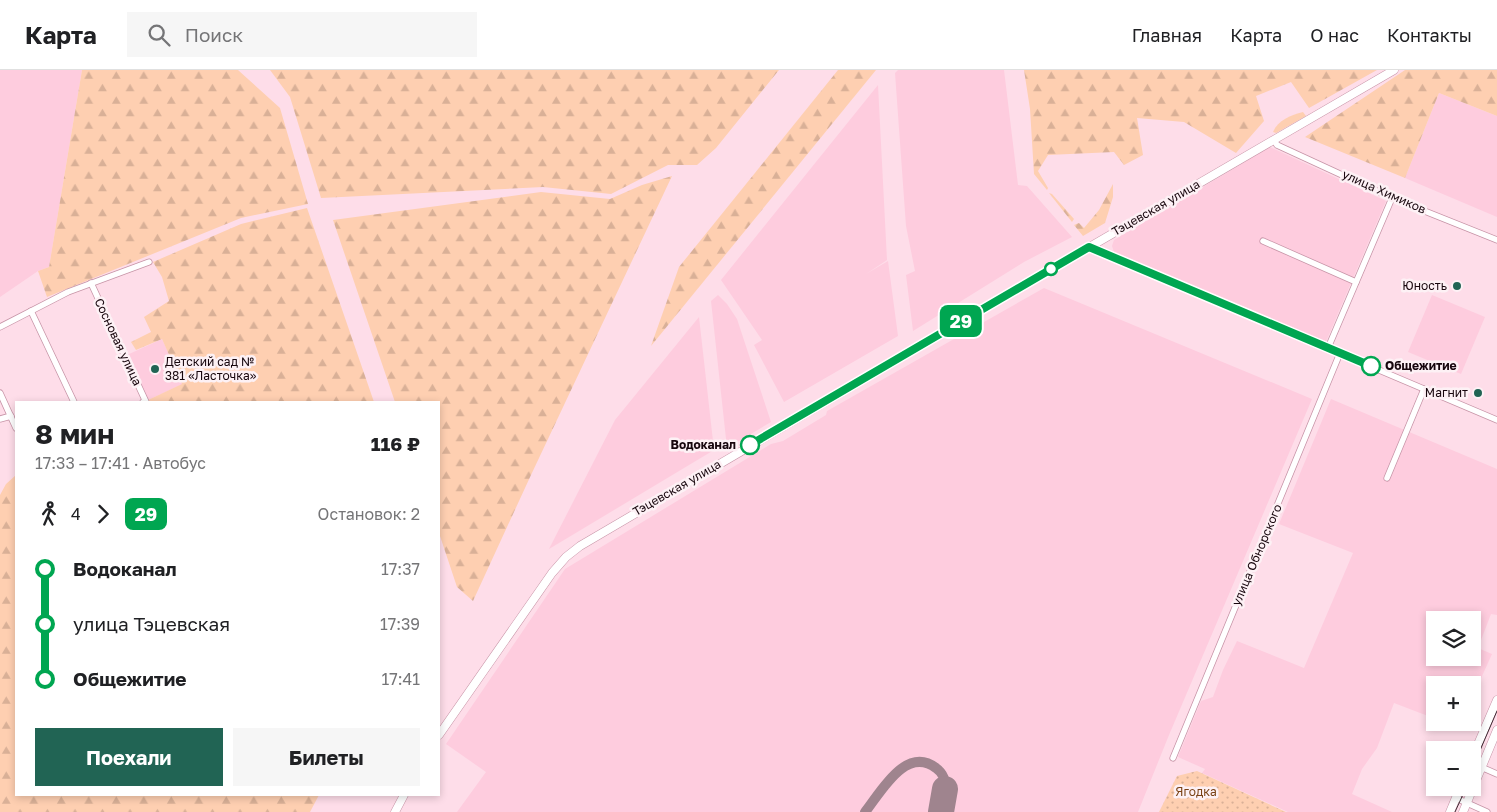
<!DOCTYPE html>
<html lang="ru">
<head>
<meta charset="utf-8">
<style>
  :root { --surface:#fff; --page:#f6f6f6; --text:#202124; --muted:#757577; --line:#e0e0e0; --accent:#216454 }
  body { margin:0; font-family:"Golos Text",sans-serif; background:var(--page); color:var(--text); height:100vh; display:flex; flex-direction:column; font-size:19px; white-space:nowrap }
  * { box-sizing:border-box; margin:0 }
  p { font-size:16px; color:var(--muted) }
  .icon { flex:none; width:28px; height:28px; fill:none; stroke:currentColor; stroke-width:2; stroke-linecap:round; stroke-linejoin:round }
  .map { position:relative; flex:1; overflow:hidden }
  .drawer { position:absolute; left:15px; top:331px; width:425px; height:395px; display:flex; flex-direction:column; background:var(--surface); border-radius:0px; box-shadow:0 2px 8px #0003 }
  .drawer>* { flex:none }
  .badge { padding:0 10px; border-radius:8px; font-size:18px; line-height:32px }
  .controls { position:absolute; left:1426px; top:541px; display:grid; gap:10px }
  .controls a { display:grid; place-items:center; width:55px; height:55px; border-radius:0px; background:var(--surface); box-shadow:0 2px 8px #0003; font-size:25px }
  .map>.badge { position:absolute; translate:-50% -50%; box-shadow:0 0 0 2px #fff }
  .legs { display:flex; align-items:center; gap:8px; height:55px; padding:0 20px; font-size:16px }
  .legs p { margin-inline-start:auto }
  .head { display:flex; align-items:center; justify-content:space-between; height:85px; padding:0 20px }
  h1 { font-size:28px; font-weight:700; line-height:38px }
  .button { display:flex; gap:10px; margin-top:auto; padding:10px 20px }
  .button a { flex:1; height:58px; border-radius:0px; background:var(--accent); color:#fff; font-size:20px; font-weight:700; line-height:58px; text-align:center }
  .button a+a { background:var(--page); color:var(--text) }
  ul { padding:0 20px; list-style:none }
  li { display:flex; align-items:center; gap:18px; height:55px; font-size:19px }
  li i { display:grid; place-items:center; width:8px; height:100%; margin:0 6px; background:currentColor }
  li i::after { content:''; width:12px; height:12px; margin:-6px; border:4px solid; border-radius:50%; background:var(--surface) }
  li p { margin-inline-start:auto }
  li:first-child i { background:linear-gradient(#0000 50%,currentColor 0) }
  li:last-child i { background:linear-gradient(currentColor 50%,#0000 0) }
  header { display:flex; align-items:center; gap:30px; box-sizing:border-box; height:70px; padding:0 25px; background:var(--surface); border-bottom:1px solid var(--line) }
  header strong { font-size:24px }
  nav { display:flex; gap:28px; margin-inline-start:auto; font-size:18px }
  .search { width:350px; height:45px; background:var(--page); display:flex; align-items:center; gap:12px; box-sizing:border-box; padding:0 18px; border-radius:0px; color:var(--muted); font-size:19px }
  .map>svg:first-child { display:block }
  .built { fill:#feccde; fill-rule:evenodd }
  .grass { fill:#fecfb1 }
  .forest { fill:url(#forest-firs) }
  .garden { fill:url(#garden-dots) }
  .lines { fill:none; stroke-linecap:round; stroke-linejoin:round }
  .taxiway { stroke:#9f848e; stroke-width:10 }
  .runway { stroke:#9f848e; stroke-width:26 }
  .minor-casing { stroke:#c794a7; stroke-width:7 }
  .major-casing { stroke:#c794a7; stroke-width:9 }
  .minor { stroke:#fff; stroke-width:5.5 }
  .major { stroke:#fff; stroke-width:8 }
  .tram { stroke:#402c34; stroke-width:1 }
  .line-1-casing { stroke:#fff; stroke-width:11 }
  .line-1 { stroke:#00a651; stroke-width:8 }
  .stop-1-dot { fill:#fff; stroke:#00a651; stroke-width:2.5 }
  .poi-dot { fill:#216454; stroke:#fdf1f5; stroke-width:2 }
  .labels { text-anchor:middle; stroke-width:5; stroke-linejoin:round; paint-order:stroke }
  .street-label { font-size:12px; fill:#17060d; stroke:#fdf1f5 }
  .poi-label { font-size:12px; fill:#17060d; stroke:#fdf1f5; text-anchor:end }
  .stop-label { font-size:12px; font-weight:bold; fill:#17060d; stroke:#fdf1f5; text-anchor:start }
  .park-label { font-size:12px; fill:#7a4215; stroke:#fdf1f5 }
</style>
</head>
<body>
<header>
<strong>Карта</strong>
<div class="search"><svg class="icon" aria-label="search" viewBox="0 0 24 24"><circle cx="10" cy="10" r="6"/><path d="M15 15l6 6"/></svg>Поиск</div>
<nav><a>Главная</a><a>Карта</a><a>О нас</a><a>Контакты</a></nav>
</header>
<div class="map">
<svg width="1497" height="742" viewBox="0 0 1497 742">
  <defs>
    <pattern id="forest-firs" width="22" height="20" patternUnits="userSpaceOnUse" patternTransform="scale(1.25)"><rect width="22" height="20" fill="#fecfb1"/><path d="M5 1l3.5 6h-7zM16 11l3.5 6h-7z" fill="#d9b097"/></pattern>
    <pattern id="garden-dots" width="8" height="8" patternUnits="userSpaceOnUse" patternTransform="scale(1.25)"><rect width="8" height="8" fill="#fecfb1"/><path d="M2 2h.1M6 6h.1" fill="none" stroke="#d9b097" stroke-width="1.8" stroke-linecap="round"/></pattern>
  </defs>
  <rect width="100%" height="100%" fill="#fedde9"/>
  <g class="built">
    <polygon points="0,0 82,0 49,197 38,201 0,227"/>
    <polygon points="898,0 1004,0 1018,115 1027,116 1072,167 1024,192 913,261 906,205 915,201 906,156 895,3"/>
    <polygon points="878,15 887,190 866,204 888,191 898,266 784,332 754,275 762,270 721,210"/>
    <polygon points="1439,23 1497,46 1497,147 1405,108"/>
    <polygon points="1270,77 1386,131 1325,274 1114,182 1112,176 1114,170"/>
    <polygon points="1044,218 1312,329 1169,665 1138,742 457,742 486,702 446,674 565,499 771,374 783,371 826,345 827,341"/>
    <polygon points="718,225 727,234 737,249 771,352 727,378 711,231"/>
    <polygon points="1432,225 1485,247 1461,304 1408,282"/>
    <polygon points="699,247 714,380 549,479 615,350"/>
    <polygon points="162,269 183,314 148,330 127,285"/>
    <path d="M1331,329L1497,399V545L1491,544L1478,578L1492,584L1473,626L1472,615H1435V630L1428,646L1394,633L1377,678L1362,699L1352,724L1392,742H1288L1202,703L1205,699L1178,687L1201,631L1213,627L1223,600L1237,571L1304,598L1353,483L1279,454ZM1435,550H1472V588H1435Z"/>
  </g>
  <path class="grass" d="M1303,42L1306,46L1276,63L1273,62C1278,50 1291,45 1303,42Z"/>
  <g class="forest">
    <polygon points="82,0 238,0 280,38 308,134 241,148 47,227 38,201 49,197"/>
    <polygon points="270,0 779,0 716,78 697,95 668,95 611,124 543,117 321,128 290,27"/>
    <polygon points="838,0 876,0 651,276 679,197"/>
    <polygon points="1024,0 1377,0 1309,38 1291,12 1256,26 1264,51 1236,83 1184,52 1137,48 1143,85 1124,95 1114,82 1048,85 1038,101 1048,118 1047,120 1034,104 1030,39"/>
    <polygon points="1405,0 1497,0 1497,46 1439,23 1405,108 1305,67"/>
    <polygon points="672,106 531,405 473,531 457,517 439,463 439,332 395,332 333,150 541,122 610,129 642,115"/>
    <polygon points="1113,114 1113,127 1105,153 1083,166 1074,155 1079,153 1084,158 1099,140"/>
    <polygon points="1049,123 1052,124 1074,149 1072,152"/>
    <polygon points="307,138 374,332 148,332 148,330 182,314 162,269 136,280 131,272 151,262 144,247 169,231 162,207 153,192 241,154"/>
    <polygon points="16,405 16,725 319,725 310,742 0,742 0,425 6,414"/>
  </g>
  <polygon class="garden" points="1197,701 1286,742 1159,742 1177,706"/>
  <g class="lines">
    <path class="taxiway" d="M865,742C881,722 906,675 936,698C943,703 946,711 945,719"/>
    <polyline class="runway" points="941,742 945,719"/>
    <defs>
      <g id="minor">
        <polyline points="1274,70 1277,75 1392,128 1497,170"/>
        <polyline points="1263,171 1356,212"/>
        <polyline points="1089,177 1497,350"/>
        <polyline points="91,213 146,332 143,332"/>
        <polyline points="31,241 74,332"/>
        <polyline points="0,257 68,222 149,192"/>
        <polyline points="1328,278 1392,128"/>
        <polyline points="0,323 16,358"/>
        <polyline points="0,349 11,346"/>
        <polyline points="1387,408 1424,319"/>
        <polyline points="1173,688 1340,283"/>
        <polyline points="1481,697 1497,704"/>
        <polyline points="1456,728 1487,742"/>
      </g>
      <g id="major">
        <polyline points="439,665 552,503 566,487 580,476 1050,200 1394,0"/>
        <polyline points="1472,688 1497,630"/>
        <polyline points="395,742 404,725"/>
        <polyline points="1450,742 1460,718"/>
        <polyline points="1463,742 1497,660"/>
      </g>
    </defs>
    <use href="#minor" class="minor-casing"/>
    <use href="#major" class="major-casing"/>
    <use href="#minor" class="minor"/>
    <use href="#major" class="major"/>
    <g class="tram">
      <polyline points="1472,699 1497,641"/>
      <polyline points="1455,742 1466,718"/>
    </g>
  </g>
  <g class="lines">
    <defs>
      <polyline id="line-1" points="750,375 1089,177 1371,296"/>
    </defs>
    <use href="#line-1" class="line-1-casing"/>
    <use href="#line-1" class="line-1"/>
  </g>
  <g class="stop-1-dot">
    <circle cx="1051" cy="199" r="6"/>
    <circle cx="1371" cy="296" r="9"/>
    <circle cx="750" cy="375" r="9"/>
  </g>
  <g class="poi-dot">
    <circle cx="1457" cy="216" r="5"/>
    <circle cx="155" cy="299" r="5"/>
    <circle cx="1478" cy="323" r="5"/>
  </g>
  <g class="labels">
    <g class="street-label">
      <text transform="translate(1384 122) rotate(24)" y="4">улица Химиков</text>
      <text transform="translate(1156 138) rotate(-30)" y="4">Тэцевская улица</text>
      <text transform="translate(118 272) rotate(65)" y="4">Сосновая улица</text>
      <text transform="translate(677 418) rotate(-30)" y="4">Тэцевская улица</text>
      <text transform="translate(1257 485) rotate(-67)" y="4">улица Обнорского</text>
    </g>
    <g class="poi-label">
      <text x="1447" y="220">Юность</text>
      <text x="165" y="296" text-anchor="start">Детский сад №<tspan x="165" dy="14">381 «Ласточка»</tspan></text>
      <text x="1468" y="327">Магнит</text>
    </g>
    <g class="stop-label">
      <text x="1385" y="300">Общежитие</text>
      <text x="736" y="379" text-anchor="end">Водоканал</text>
    </g>
    <g class="park-label">
      <text x="1196" y="726">Ягодка</text>
    </g>
  </g>
</svg>
<div class="controls">
<a><svg class="icon" aria-label="layers" viewBox="0 0 24 24"><path d="M12 4l9 5-9 5-9-5zM3 14l9 5 9-5"/></svg></a>
<a>+</a>
<a>−</a>
</div>
<b class="badge" style="left:961px;top:251px;background:#00a651;color:#fff">29</b>
<section class="drawer">
<div class="head"><div><h1>8 мин</h1><p>17:33 – 17:41 · Автобус</p></div><b>116 ₽</b></div>
<div class="legs"><svg class="icon" aria-label="walk" viewBox="0 0 24 24"><circle cx="13" cy="4" r="2"/><path d="M13 8l-2 6 4 7M11 14l-3 7M7 12l3-4h3l4 4"/></svg>4<svg class="icon" aria-label="forward" viewBox="0 0 24 24"><path d="M9 5l7 7-7 7"/></svg><b class="badge" style="background:#00a651;color:#fff">29</b><p>Остановок: 2</p></div>
<ul>
<li><i style="color:#00a651"></i><b>Водоканал</b><p>17:37</p></li>
<li><i style="color:#00a651"></i><span>улица Тэцевская</span><p>17:39</p></li>
<li><i style="color:#00a651"></i><b>Общежитие</b><p>17:41</p></li>
</ul>
<div class="button"><a>Поехали</a><a>Билеты</a></div>
</section>
</div>
</body>
</html>
